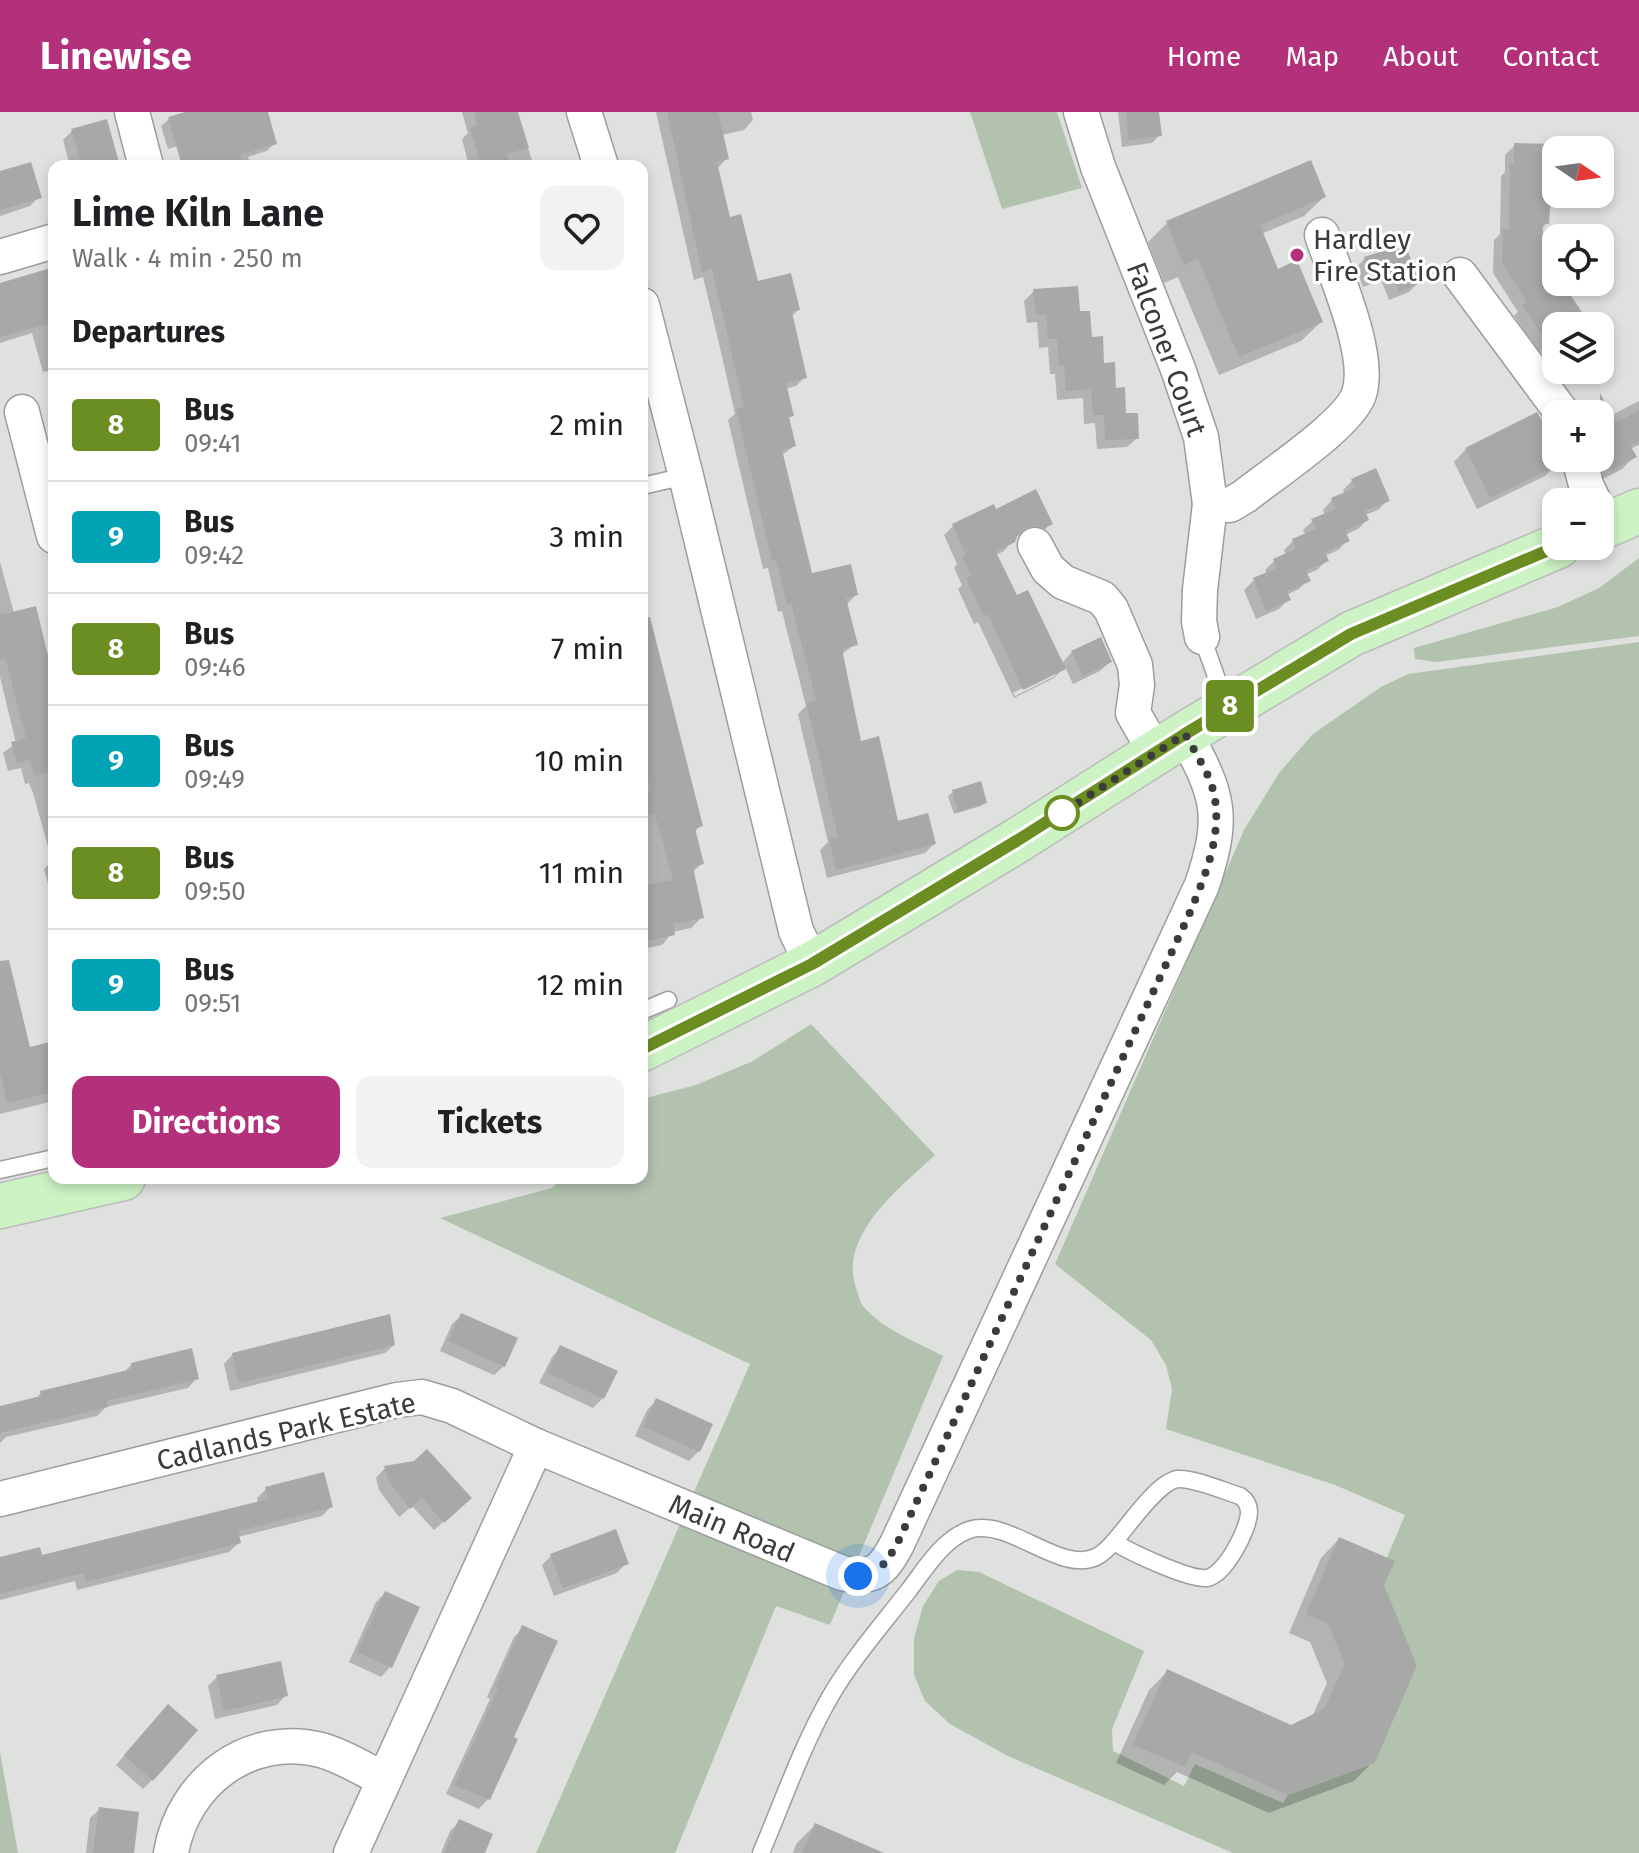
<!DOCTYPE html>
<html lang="en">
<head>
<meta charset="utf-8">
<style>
  :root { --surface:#fff; --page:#f2f2f2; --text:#202124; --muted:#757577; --line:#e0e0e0; --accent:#b3317b }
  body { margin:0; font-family:"Fira Sans",sans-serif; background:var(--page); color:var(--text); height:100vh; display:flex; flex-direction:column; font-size:30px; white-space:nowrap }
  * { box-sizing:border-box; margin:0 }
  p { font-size:26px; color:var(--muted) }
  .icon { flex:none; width:44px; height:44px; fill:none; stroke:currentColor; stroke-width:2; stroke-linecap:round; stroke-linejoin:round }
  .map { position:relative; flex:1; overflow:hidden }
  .panel { position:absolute; left:48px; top:48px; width:600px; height:1024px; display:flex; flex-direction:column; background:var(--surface); border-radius:16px; box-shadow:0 4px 12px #0003 }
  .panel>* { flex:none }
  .badge { padding:0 16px; border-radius:6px; font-size:28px; line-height:52px }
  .needle { width:52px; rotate:103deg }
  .fabs { position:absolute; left:1542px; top:24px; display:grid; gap:16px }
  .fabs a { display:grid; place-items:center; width:72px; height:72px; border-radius:16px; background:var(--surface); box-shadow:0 4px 12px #0003; font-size:40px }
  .you { position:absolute; width:40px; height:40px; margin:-20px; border:6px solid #fff; border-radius:50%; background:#1a73e8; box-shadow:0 0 0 12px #1a73e833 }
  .map>.badge { position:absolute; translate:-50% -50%; box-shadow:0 0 0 4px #fff }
  h2 { padding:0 24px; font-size:30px; line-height:72px }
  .round { display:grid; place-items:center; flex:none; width:84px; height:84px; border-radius:16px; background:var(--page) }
  .overview { display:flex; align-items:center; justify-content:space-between; height:136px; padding:0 24px }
  h1 { font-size:38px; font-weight:700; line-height:60px }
  .cta { display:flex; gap:16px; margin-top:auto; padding:16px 24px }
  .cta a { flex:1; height:92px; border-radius:16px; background:var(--accent); color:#fff; font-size:32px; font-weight:700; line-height:92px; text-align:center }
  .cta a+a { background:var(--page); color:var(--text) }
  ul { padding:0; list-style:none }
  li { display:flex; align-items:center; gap:24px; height:112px; padding:0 24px; border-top:2px solid var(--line) }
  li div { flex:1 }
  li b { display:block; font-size:30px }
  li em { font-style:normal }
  li .badge { min-width:88px; font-weight:700; text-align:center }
  header { display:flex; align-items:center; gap:48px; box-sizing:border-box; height:112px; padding:0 40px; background:var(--accent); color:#fff }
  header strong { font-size:38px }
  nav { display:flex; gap:44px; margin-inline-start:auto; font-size:28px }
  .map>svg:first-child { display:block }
  .green { fill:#b2c2af }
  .shadow { fill:#0003; fill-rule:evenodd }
  .building { fill:#a7a9a6 }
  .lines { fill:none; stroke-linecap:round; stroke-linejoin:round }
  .service-casing { stroke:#9b9e9b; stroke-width:19 }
  .minor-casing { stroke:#9b9e9b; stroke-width:37 }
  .primary-casing { stroke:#bcbcbc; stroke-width:47 }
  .service { stroke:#fff; stroke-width:16 }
  .minor { stroke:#fff; stroke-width:34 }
  .primary { stroke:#cdf3c5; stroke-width:44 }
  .line-casing { stroke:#fff; stroke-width:18 }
  .line { stroke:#6b8e23; stroke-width:12 }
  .walk { stroke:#3a3b3a; stroke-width:8; stroke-dasharray:0 14.4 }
  .poi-dot { fill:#b3317b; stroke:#fff; stroke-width:3 }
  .stop-dot { fill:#fff; stroke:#6b8e23; stroke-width:4 }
  .labels { text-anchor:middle; stroke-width:6; stroke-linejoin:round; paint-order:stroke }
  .poi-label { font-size:28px; fill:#3a3b3a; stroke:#fff; text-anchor:start }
  .street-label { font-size:28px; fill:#3a3b3a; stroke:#fff }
</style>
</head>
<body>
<header>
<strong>Linewise</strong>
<nav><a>Home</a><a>Map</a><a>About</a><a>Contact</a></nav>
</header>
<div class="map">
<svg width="1639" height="1741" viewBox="0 0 1639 1741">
  <rect width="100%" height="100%" fill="#dee1dd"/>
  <g class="green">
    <polygon points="970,0 1057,0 1082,76 1002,97"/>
    <polygon points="1639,446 1639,524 1437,550 1415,547 1414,536 1558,495 1599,476"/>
    <polygon points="1639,530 1639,1741 1233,1741 1008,1644 950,1612 925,1589 914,1563 914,1526 923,1494 939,1469 957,1458 979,1460 1144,1539 1112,1617 1113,1639 1184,1674 1195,1652 1283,1691 1288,1683 1375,1651 1417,1554 1377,1469 1405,1403 1335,1373 1166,1317 1172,1277 1166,1253 1151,1228 1055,1152 1244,718 1279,661 1313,622 1381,575 1408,562"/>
    <path d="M811,912L935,1043C900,1076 836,1124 857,1179C859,1185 860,1191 864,1195C884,1218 917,1230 943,1244L830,1513L776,1494L675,1741H536L750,1252L440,1106L552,1076L562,1066H642V987L696,973L753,949Z"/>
    <polygon points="0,1640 18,1741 0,1741"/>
  </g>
  <g class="shadow">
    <polygon points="187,0 236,0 275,31 267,39 248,45 251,54 204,54 197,28 168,37 161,14 169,7"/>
    <polygon points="462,0 516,0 534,54 469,54 462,27 468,21"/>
    <polygon points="656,0 751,0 753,8 744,18 722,23 727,46 717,57 729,107 756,172 798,198 791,205 805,265 796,274 785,277 792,303 787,308 794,334 781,344 810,464 856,483 846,493 855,532 841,543 860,632 897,711 934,732 925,741 827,766 820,738 828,730 798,602 806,594 782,499 778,500 768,456 763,457 728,308 735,302 718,227 703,165 694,168"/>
    <polygon points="1118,0 1157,0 1160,23 1152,31 1122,35"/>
    <polygon points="72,19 118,54 70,54 63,28"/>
    <polygon points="1515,33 1547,111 1541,117 1540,141 1556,165 1556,170 1559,170 1589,214 1556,214 1556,245 1551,248 1544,238 1540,241 1514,204 1518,200 1493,161 1494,128 1500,122 1501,64 1505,60 1505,43"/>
    <polygon points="0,61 39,85 30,94 0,104"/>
    <polygon points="1324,85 1304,104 1261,122 1277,159 1321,210 1301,229 1219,263 1178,165 1164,171 1148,130 1167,111"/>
    <polygon points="1365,146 1418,171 1409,180 1389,188 1381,168 1363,175 1356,156"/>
    <polygon points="54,157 54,277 49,259 43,260 32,221 0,231 0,198"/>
    <polygon points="1034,179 1078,201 1137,326 1127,335 1097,337 1095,311 1084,312 1083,286 1057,288 1055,262 1050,262 1048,235 1039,236 1037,210 1027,211 1024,189"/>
    <polygon points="1639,289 1639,333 1630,337 1634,345 1622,357 1599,369 1587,346 1600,346 1600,309"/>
    <polygon points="1556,331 1558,351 1545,364 1477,397 1454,350 1466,337"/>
    <polygon points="1352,369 1387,389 1378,398 1365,403 1367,408 1358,417 1345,423 1347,429 1338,438 1325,444 1327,448 1317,458 1305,463 1308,468 1299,477 1286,483 1288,488 1279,497 1256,507 1244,478 1254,468 1267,463 1265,458 1274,449 1286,443 1284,438 1293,429 1306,424 1303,418 1313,409 1325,404 1323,398 1332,388 1345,383 1343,378"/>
    <path d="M995,400L1051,411L1042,421L1016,424L1004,439L996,443L1016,486L1061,552L1072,540L1110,550L1100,559L1073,572L1065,555L1054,566L1014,586L978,510L974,512L958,477L962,473L954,456L957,452L944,423L953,414ZM1055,560V564L1015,584L1013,581Z"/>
    <polygon points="0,450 14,501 54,576 54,793 44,757 52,749 33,681 29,671 25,672 21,656 8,659 3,641 16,631 0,565"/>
    <polygon points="642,482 701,714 694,720 702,751 692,761 702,805 691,816 673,820 662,833 648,836 642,842"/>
    <polygon points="953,680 985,690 981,694 954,702 948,684"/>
    <polygon points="0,868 28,937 54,931 54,989 0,1002"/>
    <polygon points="462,1203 504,1254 494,1263 440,1239 452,1212"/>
    <polygon points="395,1232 385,1241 230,1279 224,1252 233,1242"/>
    <polygon points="561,1235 603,1286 593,1296 539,1271 552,1245"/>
    <polygon points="132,1252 197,1266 188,1276 106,1295 97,1304 6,1325 0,1331 0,1296 34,1288 41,1281 123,1261"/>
    <polygon points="657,1288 699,1339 689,1349 635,1324 647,1298"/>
    <polygon points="385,1356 460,1395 434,1418 412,1394 399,1405 379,1378 376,1366"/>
    <polygon points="266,1377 331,1395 322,1404 238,1425 239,1431 229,1440 77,1478 75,1469 0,1488 0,1447 41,1445 258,1392 257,1386"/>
    <polygon points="1339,1427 1382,1473 1373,1650 1354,1669 1269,1701 1177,1660 1164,1673 1116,1651 1149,1578 1167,1560 1291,1615 1312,1605 1327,1571 1310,1530 1289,1521 1321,1446"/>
    <polygon points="552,1443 626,1451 617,1461 554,1484 542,1453"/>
    <polygon points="385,1481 417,1496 390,1555 381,1565 349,1550 376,1490"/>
    <polygon points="523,1516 512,1626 488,1687 479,1697 446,1682 490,1587 487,1585 514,1525"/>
    <polygon points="217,1565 286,1583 277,1593 215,1607 208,1574"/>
    <polygon points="159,1604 152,1668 143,1677 116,1653"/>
    <polygon points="100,1697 132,1741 86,1741 90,1706"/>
    <polygon points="460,1709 482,1741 441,1741 450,1719"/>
    <polygon points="815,1713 879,1741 793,1741 796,1732"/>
  </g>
  <g class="building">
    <polygon points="185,0 268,0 277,32 240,43 244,54 182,54 168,5"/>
    <polygon points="474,0 518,0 529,36 507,42 509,51 481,54 470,16 477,14"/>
    <polygon points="667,0 718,0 729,47 717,50 730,105 741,102 758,169 791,161 800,198 792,200 807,266 786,271 794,304 789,305 796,334 782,338 812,461 851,452 858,483 846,486 858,533 842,537 861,629 879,624 898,709 928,701 936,732 836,758 829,727 838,725 806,591 816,588 791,491 787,492 776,448 772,449 736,297 744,295 726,217 712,157 702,160"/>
    <polygon points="1126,0 1159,0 1162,24 1129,28"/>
    <polygon points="107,7 120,54 82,54 71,17"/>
    <polygon points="1514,31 1554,32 1549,112 1543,111 1542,140 1556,161 1556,170 1562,170 1591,214 1556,214 1556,242 1522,193 1527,190 1502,151 1503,117 1509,117 1510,53 1514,53"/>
    <polygon points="1311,48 1326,85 1260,113 1278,157 1297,148 1323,210 1239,245 1198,147 1184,153 1166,109"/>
    <polygon points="31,50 42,86 0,98 0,59"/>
    <polygon points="1405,132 1420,171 1399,180 1390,160 1372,167 1364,145"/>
    <polygon points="54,155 54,210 0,225 0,171"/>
    <polygon points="1078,174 1080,199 1090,199 1092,225 1103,224 1104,251 1115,250 1116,276 1125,275 1126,301 1138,301 1139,327 1105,328 1104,303 1093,303 1091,277 1066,279 1064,253 1059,254 1057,227 1048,227 1046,202 1036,203 1033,177"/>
    <polygon points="1600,281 1616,311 1639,298 1639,329 1630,333 1637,345 1612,358 1600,335"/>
    <polygon points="1537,300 1556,333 1556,346 1560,346 1560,352 1490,386 1465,336"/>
    <polygon points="1376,356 1390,389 1365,399 1369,408 1345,419 1350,429 1325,440 1329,449 1306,459 1311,469 1287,479 1291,488 1266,499 1253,466 1277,456 1273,447 1296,437 1292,427 1316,417 1311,407 1336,397 1331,386 1355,376 1351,367"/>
    <polygon points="1036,377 1053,412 1045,416 1035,413 1026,415 1018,422 1015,430 996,440 1017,483 1028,478 1066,557 1023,578 988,502 984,504 966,466 971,464 962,445 966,443 952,412 994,392 996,397"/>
    <polygon points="36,494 54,569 54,658 34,664 30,648 17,651 11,630 26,626 6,548 0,549 0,503"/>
    <polygon points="650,505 703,714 695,716 704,752 693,755 704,806 673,812 675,823 642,830 642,774 673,768 655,702 642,706 642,682 651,680 642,645 642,506"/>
    <polygon points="1101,525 1112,550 1083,564 1071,539"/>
    <polygon points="981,669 987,691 958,700 952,678"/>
    <polygon points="9,848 30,935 54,929 54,980 7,991 0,960 0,849"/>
    <polygon points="461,1201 518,1226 505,1255 448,1229"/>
    <polygon points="390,1202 395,1233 239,1271 232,1241"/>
    <polygon points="560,1233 618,1259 604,1287 547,1261"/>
    <polygon points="192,1236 199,1267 107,1289 108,1295 0,1321 0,1294 41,1284 40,1279 132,1257 131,1251"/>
    <polygon points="656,1286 713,1312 700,1340 643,1315"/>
    <polygon points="427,1337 472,1386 444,1411 422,1386 410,1397 388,1368 384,1354 414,1349"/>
    <polygon points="324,1360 333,1395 238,1419 241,1431 86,1470 84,1461 0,1482 0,1445 40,1435 42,1443 268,1387 265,1375"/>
    <polygon points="616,1417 629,1452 563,1476 550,1442"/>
    <polygon points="1339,1425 1395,1449 1384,1473 1417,1554 1375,1651 1288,1683 1192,1640 1185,1655 1133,1633 1167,1557 1291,1613 1324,1597 1345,1552 1328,1512 1306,1502"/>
    <polygon points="385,1479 420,1495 392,1556 357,1540"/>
    <polygon points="522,1513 558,1529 514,1625 518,1627 490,1688 454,1673 498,1577 495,1575"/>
    <polygon points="281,1549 288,1584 224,1599 216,1563"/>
    <polygon points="168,1592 198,1618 153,1669 124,1643"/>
    <polygon points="99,1695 139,1700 134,1741 93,1741"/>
    <polygon points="459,1707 493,1722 485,1741 444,1741"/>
    <polygon points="815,1711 884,1741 802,1741"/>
  </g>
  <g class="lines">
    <defs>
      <g id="service">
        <polyline points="642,374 686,364"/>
        <polyline points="1202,525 1227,595"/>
        <polyline points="642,899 668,888"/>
        <polyline points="0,1058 54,1046"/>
        <path d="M761,1741C783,1689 802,1634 830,1585C852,1547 882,1513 909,1478C925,1457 943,1427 969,1418C1009,1405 1059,1462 1096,1445C1105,1441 1112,1432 1118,1425C1131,1410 1159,1369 1178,1367C1194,1366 1224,1379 1240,1384C1246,1388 1249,1393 1249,1400C1249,1417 1225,1463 1207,1466C1189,1468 1130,1440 1114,1430"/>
      </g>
      <g id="minor">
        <polyline points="132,0 146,54"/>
        <polyline points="584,0 601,54"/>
        <polyline points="1081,0 1098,55 1178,257 1201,325 1210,392 1200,478 1199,509 1202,525"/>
        <polyline points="0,145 54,129"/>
        <polyline points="1460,163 1563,302"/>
        <polyline points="642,193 686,364 796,819 812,852"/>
        <polyline points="22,300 54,424"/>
        <polyline points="1579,346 1586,373 1594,390"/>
        <path d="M1210,392L1230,393L1245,384C1271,363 1349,312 1359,282C1372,243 1335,162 1322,123"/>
        <polyline points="1035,433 1048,457 1063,470 1102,486 1111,497 1135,553 1137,573 1133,601 1156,641"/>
        <path d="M0,1387L397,1288L422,1285L452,1294L536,1334L842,1461C874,1467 882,1460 897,1432L1202,773C1225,704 1219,684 1185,622"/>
        <path d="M171,1741C183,1670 249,1620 321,1638C343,1644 363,1657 383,1667"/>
        <polyline points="351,1741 536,1334"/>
      </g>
      <g id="primary">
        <polyline points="1600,416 1639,399"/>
        <polyline points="642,937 812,852 1018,728 1185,622 1351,522 1558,434"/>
        <polyline points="0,1094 123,1066"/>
      </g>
    </defs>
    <use href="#service" class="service-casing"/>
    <use href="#minor" class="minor-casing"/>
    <use href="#primary" class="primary-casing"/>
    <use href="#service" class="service"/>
    <use href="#minor" class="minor"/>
    <use href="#primary" class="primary"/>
  </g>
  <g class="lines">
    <defs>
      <polyline id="line" points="642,937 812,852 1018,728 1185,622 1351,522 1558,434"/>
    </defs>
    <use href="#line" class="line-casing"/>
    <use href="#line" class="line"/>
    <path class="walk" d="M858,1464C879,1463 887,1449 897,1432L1188,805C1206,762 1228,712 1209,666C1202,651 1193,636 1185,622L1062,701"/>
  </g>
  <circle class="poi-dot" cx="1297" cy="143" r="8"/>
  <circle class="stop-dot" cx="1062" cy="701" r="16"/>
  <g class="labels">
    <g class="poi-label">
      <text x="1313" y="137">Hardley<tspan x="1313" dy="32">Fire Station</tspan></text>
    </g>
    <g class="street-label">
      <text transform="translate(1167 237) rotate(70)" y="10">Falconer Court</text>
      <text transform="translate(286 1319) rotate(-13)" y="10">Cadlands Park Estate</text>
      <text transform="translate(732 1416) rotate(23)" y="10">Main Road</text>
    </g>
  </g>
</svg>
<div class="fabs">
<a><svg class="needle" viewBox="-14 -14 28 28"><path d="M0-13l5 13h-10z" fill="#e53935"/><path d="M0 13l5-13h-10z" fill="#757577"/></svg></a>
<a><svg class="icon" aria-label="locate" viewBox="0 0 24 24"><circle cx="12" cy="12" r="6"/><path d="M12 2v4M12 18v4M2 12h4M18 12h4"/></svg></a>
<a><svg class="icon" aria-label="layers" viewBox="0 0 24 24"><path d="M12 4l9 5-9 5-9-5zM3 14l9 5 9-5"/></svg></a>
<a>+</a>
<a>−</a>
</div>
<div class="you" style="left:858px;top:1464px"></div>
<b class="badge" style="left:1230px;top:594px;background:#6b8e23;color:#fff">8</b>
<section class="panel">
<div class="overview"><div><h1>Lime Kiln Lane</h1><p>Walk · 4 min · 250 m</p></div><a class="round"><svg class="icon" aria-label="heart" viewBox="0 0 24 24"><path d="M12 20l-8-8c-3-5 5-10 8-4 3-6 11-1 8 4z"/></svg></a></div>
<h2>Departures</h2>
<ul>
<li><span class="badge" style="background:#6b8e23;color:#fff">8</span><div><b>Bus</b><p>09:41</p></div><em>2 min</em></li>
<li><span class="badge" style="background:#00a3b4;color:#fff">9</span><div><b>Bus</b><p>09:42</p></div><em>3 min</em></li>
<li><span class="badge" style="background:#6b8e23;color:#fff">8</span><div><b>Bus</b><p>09:46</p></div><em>7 min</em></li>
<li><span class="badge" style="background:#00a3b4;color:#fff">9</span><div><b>Bus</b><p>09:49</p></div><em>10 min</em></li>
<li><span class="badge" style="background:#6b8e23;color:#fff">8</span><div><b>Bus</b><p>09:50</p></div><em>11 min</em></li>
<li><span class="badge" style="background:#00a3b4;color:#fff">9</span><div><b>Bus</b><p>09:51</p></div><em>12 min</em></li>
</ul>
<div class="cta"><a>Directions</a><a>Tickets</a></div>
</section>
</div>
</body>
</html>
